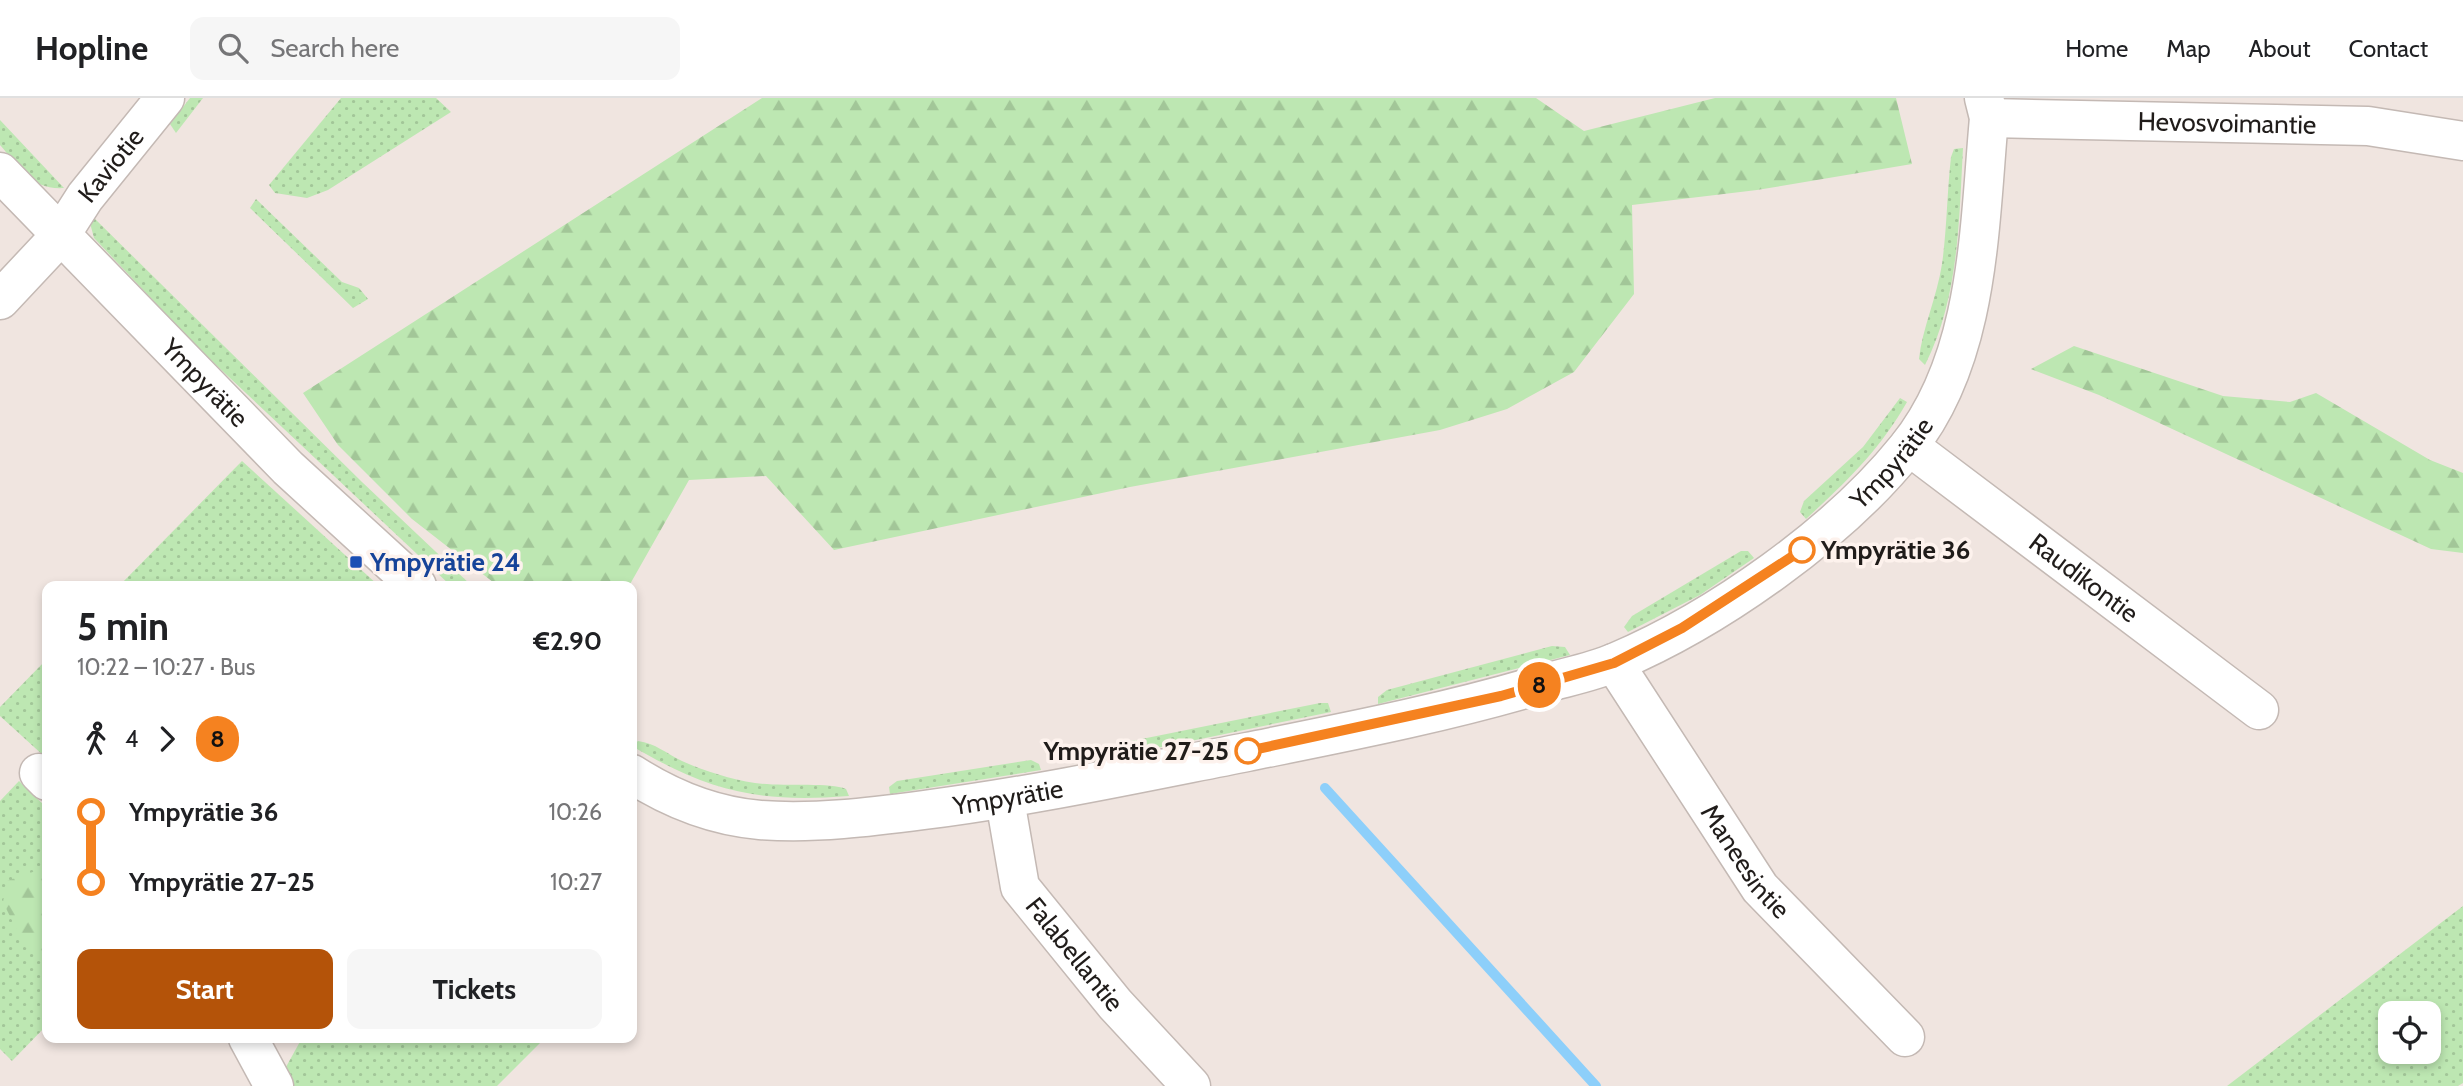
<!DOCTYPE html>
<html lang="en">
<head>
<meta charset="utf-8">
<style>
  :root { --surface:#fff; --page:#f6f6f6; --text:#202124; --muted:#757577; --line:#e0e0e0; --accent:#b45309 }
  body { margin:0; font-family:Cabin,sans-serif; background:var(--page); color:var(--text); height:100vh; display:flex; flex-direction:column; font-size:26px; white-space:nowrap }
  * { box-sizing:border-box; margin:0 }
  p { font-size:23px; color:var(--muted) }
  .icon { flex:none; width:38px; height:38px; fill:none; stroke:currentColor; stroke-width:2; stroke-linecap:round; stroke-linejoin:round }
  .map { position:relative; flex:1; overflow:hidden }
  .drawer { position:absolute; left:42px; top:483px; width:595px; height:462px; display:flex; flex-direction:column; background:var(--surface); border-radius:14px; box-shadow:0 4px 10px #0003 }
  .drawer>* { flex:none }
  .badge { padding:0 14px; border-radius:23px; font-size:24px; line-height:46px }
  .fabs { position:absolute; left:2378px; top:903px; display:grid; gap:14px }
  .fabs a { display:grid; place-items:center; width:63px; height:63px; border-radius:14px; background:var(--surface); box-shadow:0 4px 10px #0003; font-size:35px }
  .map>.badge { position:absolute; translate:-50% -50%; box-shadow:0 0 0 4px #fff }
  .legs { display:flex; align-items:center; gap:10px; height:77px; padding:0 35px; font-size:23px }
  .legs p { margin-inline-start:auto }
  .overview { display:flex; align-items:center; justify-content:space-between; height:119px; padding:0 35px }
  h1 { font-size:38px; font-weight:700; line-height:52px }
  .button { display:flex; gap:14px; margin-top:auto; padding:14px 35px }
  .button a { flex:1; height:80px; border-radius:14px; background:var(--accent); color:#fff; font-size:28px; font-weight:700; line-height:80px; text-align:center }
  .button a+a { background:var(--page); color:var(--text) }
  ul { padding:0 35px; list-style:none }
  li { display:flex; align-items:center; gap:24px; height:70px; font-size:26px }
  li i { display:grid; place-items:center; width:10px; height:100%; margin:0 9px; background:currentColor }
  li i::after { content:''; width:18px; height:18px; margin:-9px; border:5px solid; border-radius:50%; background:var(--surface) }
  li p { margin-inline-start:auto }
  li:first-child i { background:linear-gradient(#0000 50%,currentColor 0) }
  li:last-child i { background:linear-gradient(currentColor 50%,#0000 0) }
  header { display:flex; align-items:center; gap:42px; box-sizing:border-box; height:98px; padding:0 35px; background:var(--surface); border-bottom:2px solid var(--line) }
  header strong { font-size:33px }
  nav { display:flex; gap:38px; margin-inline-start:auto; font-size:24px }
  .search { width:490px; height:63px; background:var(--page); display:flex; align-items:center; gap:18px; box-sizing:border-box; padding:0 24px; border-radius:14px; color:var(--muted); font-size:26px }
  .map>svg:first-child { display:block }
  .green { fill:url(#green-dots); fill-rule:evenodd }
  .forest { fill:url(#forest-firs) }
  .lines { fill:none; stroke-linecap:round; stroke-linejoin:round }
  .stream { stroke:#8dcffa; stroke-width:10 }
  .street-casing { stroke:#c4b9b4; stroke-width:41 }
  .secondary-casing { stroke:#c4b9b4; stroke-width:41 }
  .street { stroke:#fff; stroke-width:38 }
  .secondary { stroke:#fff; stroke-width:38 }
  .line-1-casing { stroke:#fff; stroke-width:16 }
  .line-1 { stroke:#f58220; stroke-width:10 }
  .stop-1-dot { fill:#fff; stroke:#f58220; stroke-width:3.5 }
  .transit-dot { fill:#1a4fb4; stroke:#fdf2ed; stroke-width:2.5 }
  .labels { text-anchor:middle; stroke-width:7; stroke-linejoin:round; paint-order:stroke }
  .street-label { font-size:26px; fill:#201c1a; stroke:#fdf2ed }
  .stop-label { font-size:26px; font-weight:bold; fill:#201c1a; stroke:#fdf2ed; text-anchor:start }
  .transit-label { font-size:26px; font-weight:bold; fill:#164399; stroke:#fdf2ed; text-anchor:start }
</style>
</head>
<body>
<header>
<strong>Hopline</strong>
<div class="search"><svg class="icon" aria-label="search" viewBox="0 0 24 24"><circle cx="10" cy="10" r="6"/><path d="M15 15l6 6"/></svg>Search here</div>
<nav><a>Home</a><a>Map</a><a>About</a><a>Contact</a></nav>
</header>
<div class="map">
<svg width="2463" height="988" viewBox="0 0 2463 988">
  <defs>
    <pattern id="green-dots" width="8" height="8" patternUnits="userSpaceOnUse" patternTransform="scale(1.75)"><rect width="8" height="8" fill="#bde7b2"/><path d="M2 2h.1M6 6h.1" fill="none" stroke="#a2c698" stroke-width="1.8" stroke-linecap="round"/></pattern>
    <pattern id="forest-firs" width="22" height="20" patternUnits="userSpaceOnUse" patternTransform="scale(1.75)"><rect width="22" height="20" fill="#bde7b2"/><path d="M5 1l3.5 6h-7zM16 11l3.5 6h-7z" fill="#a2c698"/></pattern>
  </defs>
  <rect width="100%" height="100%" fill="#f0e5e0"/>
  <g class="green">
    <polygon points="190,0 203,0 176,35 170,26"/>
    <polygon points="341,0 436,0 451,14 328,92 307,100 275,95 269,87"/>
    <path d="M0,22L64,90C31,92 20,70 0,47Z"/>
    <path d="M1963,50C1959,123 1959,200 1925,267L1919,261C1922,231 1937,199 1942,166C1947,131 1947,94 1951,59L1954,51Z"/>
    <polygon points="256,101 342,184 359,190 368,201 353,210 250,110"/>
    <polygon points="93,119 362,384 472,488 451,488 198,250 94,140 90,125"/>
    <path d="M1900,300L1907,304C1879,353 1847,383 1806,421L1800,414L1804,403L1863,349Z"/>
    <polygon points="242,363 379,488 119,488"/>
    <polygon points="1741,453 1748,453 1754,460 1700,497 1628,534 1624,529 1632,518"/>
    <polygon points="1552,548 1565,549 1570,557 1378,606 1378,599 1387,592"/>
    <polygon points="47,561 47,657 45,659 0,618 0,609"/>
    <polygon points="1320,605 1328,605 1331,614 1079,666 1078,659 1082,653"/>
    <path d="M638,643C655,645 667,656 682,663C704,673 730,681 755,685C779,689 829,684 846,691L849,698C759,705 710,694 632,648Z"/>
    <polygon points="1031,662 1039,666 1041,672 890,696 889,689 897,683"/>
    <polygon points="19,683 47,710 47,927 12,963 0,951 0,703"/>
    <path d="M2463,808V985L2458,988H2227ZM2390,915H2429V954H2390Z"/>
    <polygon points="302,940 545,940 497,988 294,988 286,969"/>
  </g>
  <g class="forest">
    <polygon points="762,0 1536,0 1584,33 1715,0 1896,0 1912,66 1757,92 1632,107 1634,196 1574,274 1507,311 1440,332 1130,389 834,452 766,378 689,382 629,488 498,488 412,421 338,347 303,295"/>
    <polygon points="2074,248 2223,298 2290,304 2316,295 2430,362 2463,375 2463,455 2431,451 2099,297 2031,271"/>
    <polygon points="47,769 47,856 25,849 3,804 7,783"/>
  </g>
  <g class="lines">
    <polyline class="stream" points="1325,690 1596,988"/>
    <defs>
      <g id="street">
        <path id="s1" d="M1989,20L2368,28L2463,43"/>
        <path id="s2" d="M0,202L60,138L85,99L165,0"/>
        <path id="s3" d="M1909,348L2259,612"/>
        <path id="s4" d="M1614,565L1760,790L1905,939"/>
        <polyline points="39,675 47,683"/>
        <path id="s5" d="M1005,702L1020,789L1115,906L1191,988"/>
        <polyline points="248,940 274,988"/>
      </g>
      <g id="secondary">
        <path id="s6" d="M0,74L288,370L417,488"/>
        <path id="s7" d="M632,676C671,701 713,718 760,722C815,726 870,719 924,712C1033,698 1140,675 1247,654C1346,634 1445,615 1542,586C1566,579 1593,574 1616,564C1717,521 1838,436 1907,350C1980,260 1979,129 1989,20L1984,0"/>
      </g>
    </defs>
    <use href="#street" class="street-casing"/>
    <use href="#secondary" class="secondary-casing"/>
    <use href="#street" class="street"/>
    <use href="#secondary" class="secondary"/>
  </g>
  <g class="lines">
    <defs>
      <polyline id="line-1" points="1248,653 1501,598 1614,565 1682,530 1802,452"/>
    </defs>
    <use href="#line-1" class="line-1-casing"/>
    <use href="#line-1" class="line-1"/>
  </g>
  <g class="stop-1-dot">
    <circle cx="1802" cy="452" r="12"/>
    <circle cx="1248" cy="653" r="12"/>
  </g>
  <rect class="transit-dot" x="349" y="457" width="14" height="14" rx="3.5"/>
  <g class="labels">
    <g class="street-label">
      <text dy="9" stroke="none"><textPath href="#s1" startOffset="238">Hevosvoimantie</textPath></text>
      <text dy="9" stroke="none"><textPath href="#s2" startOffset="175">Kaviotie</textPath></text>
      <text dy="9" stroke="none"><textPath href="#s6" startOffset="294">Ympyrätie</textPath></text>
      <text dy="9" stroke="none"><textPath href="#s7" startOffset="1353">Ympyrätie</textPath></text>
      <text dy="9" stroke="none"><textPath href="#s3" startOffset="219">Raudikontie</textPath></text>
      <text dy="9" stroke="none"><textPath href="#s7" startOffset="387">Ympyrätie</textPath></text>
      <text dy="9" stroke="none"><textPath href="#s4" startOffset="238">Maneesintie</textPath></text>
      <text dy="9" stroke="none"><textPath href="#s5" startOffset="175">Falabellantie</textPath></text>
    </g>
    <g class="stop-label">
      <text x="1821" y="461">Ympyrätie 36</text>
      <text x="1229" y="662" text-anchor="end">Ympyrätie 27-25</text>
    </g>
    <g class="transit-label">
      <text x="370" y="473">Ympyrätie 24</text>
    </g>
  </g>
</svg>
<div class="fabs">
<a><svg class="icon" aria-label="locate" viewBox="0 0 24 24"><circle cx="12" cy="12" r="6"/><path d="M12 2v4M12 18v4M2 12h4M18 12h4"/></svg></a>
</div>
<b class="badge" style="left:1539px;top:587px;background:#f58220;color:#111">8</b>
<section class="drawer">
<div class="overview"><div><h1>5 min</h1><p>10:22 – 10:27 · Bus</p></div><b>€2.90</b></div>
<div class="legs"><svg class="icon" aria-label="walk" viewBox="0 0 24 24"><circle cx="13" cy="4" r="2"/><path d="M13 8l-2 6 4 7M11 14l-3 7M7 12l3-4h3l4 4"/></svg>4<svg class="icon" aria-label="forward" viewBox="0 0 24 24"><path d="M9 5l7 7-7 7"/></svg><b class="badge" style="background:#f58220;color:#111">8</b></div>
<ul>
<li><i style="color:#f58220"></i><b>Ympyrätie 36</b><p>10:26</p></li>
<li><i style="color:#f58220"></i><b>Ympyrätie 27-25</b><p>10:27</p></li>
</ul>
<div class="button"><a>Start</a><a>Tickets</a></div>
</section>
</div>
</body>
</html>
